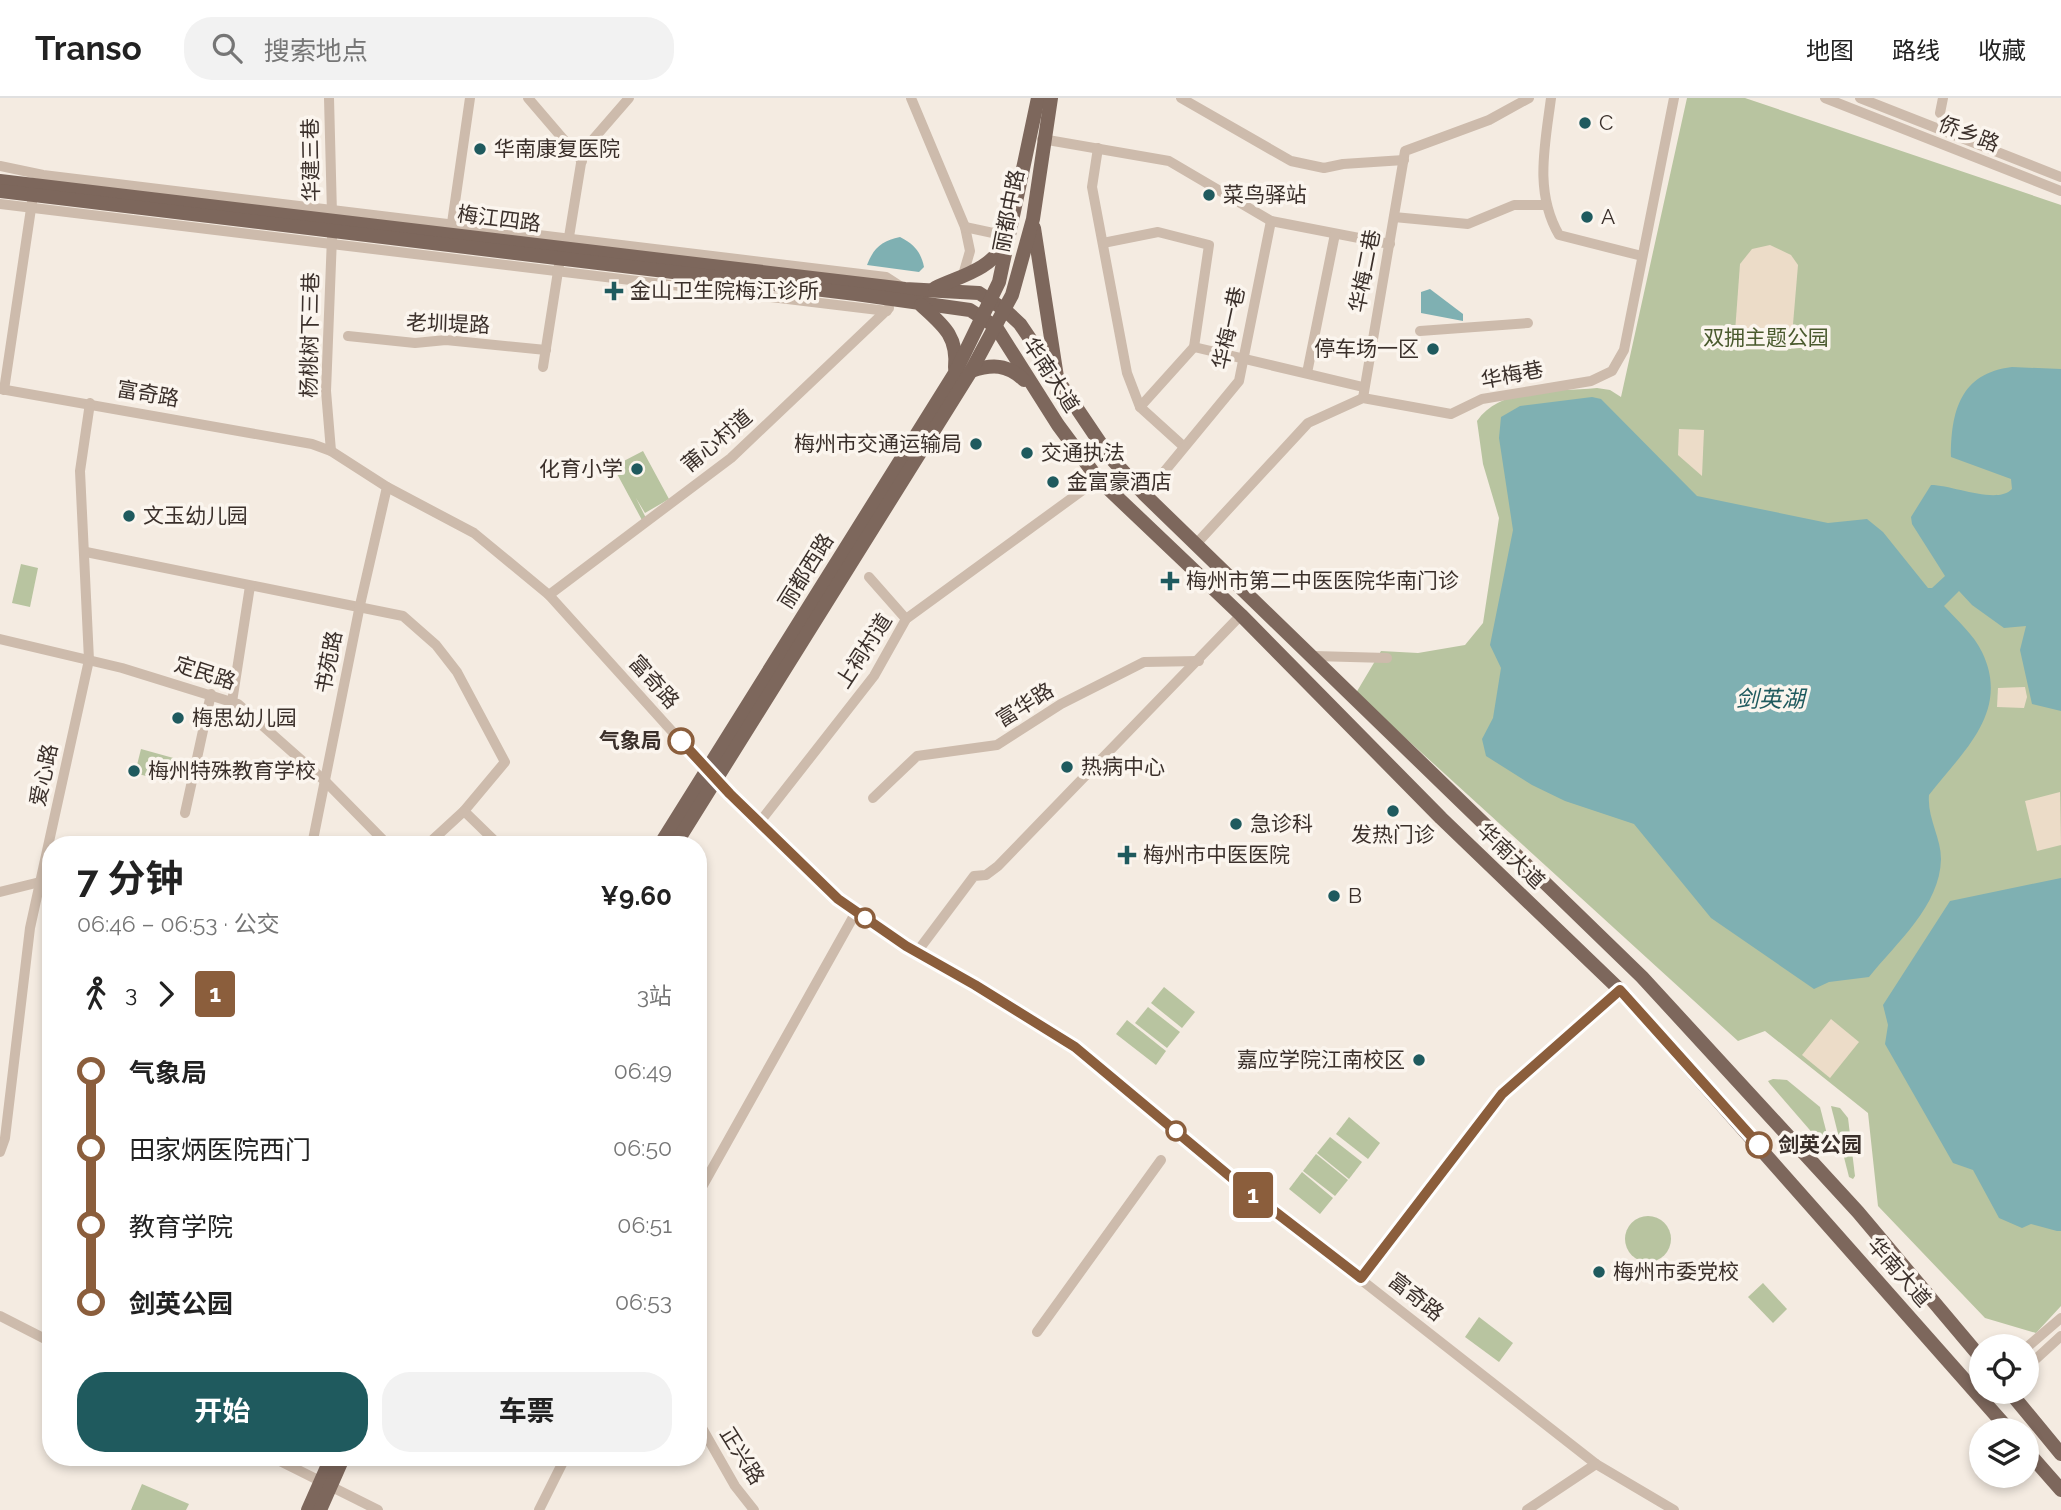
<!DOCTYPE html>
<html lang="zh">
<head>
<meta charset="utf-8">
<style>
  :root { --surface:#fff; --page:#f2f2f2; --text:#222; --muted:#767676; --line:#e0e0e0; --accent:#1f5a5e }
  body { margin:0; font-family:Raleway,"Noto Sans SC",sans-serif; background:var(--page); color:var(--text); height:100vh; display:flex; flex-direction:column; font-size:26px; white-space:nowrap }
  * { box-sizing:border-box; margin:0 }
  p { font-size:23px; color:var(--muted) }
  .icon { flex:none; width:38px; height:38px; fill:none; stroke:currentColor; stroke-width:2; stroke-linecap:round; stroke-linejoin:round }
  .map { position:relative; flex:1; overflow:hidden }
  .drawer { position:absolute; left:42px; top:738px; width:665px; height:630px; display:flex; flex-direction:column; background:var(--surface); border-radius:28px; box-shadow:0 4px 10px #0003 }
  .drawer>* { flex:none }
  .badge { padding:0 14px; border-radius:5px; font-size:24px; line-height:46px }
  .buttons { position:absolute; left:1969px; top:1236px; display:grid; gap:14px }
  .buttons a { display:grid; place-items:center; width:70px; height:70px; border-radius:50%; background:var(--surface); box-shadow:0 4px 10px #0003; font-size:35px }
  .map>.badge { position:absolute; translate:-50% -50%; box-shadow:0 0 0 4px #fff }
  .legs { display:flex; align-items:center; gap:10px; height:77px; padding:0 35px; font-size:23px }
  .legs p { margin-inline-start:auto }
  .summary { display:flex; align-items:center; justify-content:space-between; height:119px; padding:0 35px }
  h1 { font-size:38px; font-weight:700; line-height:52px }
  .action { display:flex; gap:14px; margin-top:auto; padding:14px 35px }
  .action a { flex:1; height:80px; border-radius:28px; background:var(--accent); color:#fff; font-size:28px; font-weight:700; line-height:80px; text-align:center }
  .action a+a { background:var(--page); color:var(--text) }
  ul { padding:0 35px; list-style:none }
  li { display:flex; align-items:center; gap:24px; height:77px; font-size:26px }
  li i { display:grid; place-items:center; width:10px; height:100%; margin:0 9px; background:currentColor }
  li i::after { content:''; width:18px; height:18px; margin:-9px; border:5px solid; border-radius:50%; background:var(--surface) }
  li p { margin-inline-start:auto }
  li:first-child i { background:linear-gradient(#0000 50%,currentColor 0) }
  li:last-child i { background:linear-gradient(currentColor 50%,#0000 0) }
  header { display:flex; align-items:center; gap:42px; box-sizing:border-box; height:98px; padding:0 35px; background:var(--surface); border-bottom:2px solid var(--line) }
  header strong { font-size:33px }
  nav { display:flex; gap:38px; margin-inline-start:auto; font-size:24px }
  .search { width:490px; height:63px; background:var(--page); display:flex; align-items:center; gap:18px; box-sizing:border-box; padding:0 24px; border-radius:28px; color:var(--muted); font-size:26px }
  .map>svg:first-child { display:block }
  .green { fill:#b8c4a0 }
  .plaza { fill:#ecdcc8 }
  .water { fill:#7fb0b2 }
  .lines { fill:none; stroke-linecap:round; stroke-linejoin:round }
  .minor { stroke:#cdbbac; stroke-width:10 }
  .major { stroke:#7d675c; stroke-width:14 }
  .line-1-casing { stroke:#fff; stroke-width:16 }
  .line-1 { stroke:#8b5e3c; stroke-width:10 }
  .poi-dot { fill:#1f5a5e; stroke:#fbf5ee; stroke-width:2.5 }
  .stop-1-dot { fill:#fff; stroke:#8b5e3c; stroke-width:3.5 }
  .labels { text-anchor:middle; stroke-width:7; stroke-linejoin:round; paint-order:stroke }
  .poi-label { font-size:21px; fill:#3b302b; stroke:#fbf5ee; text-anchor:start }
  .street-label { font-size:21px; fill:#3b302b; stroke:#fbf5ee }
  .park-label { font-size:21px; fill:#4a5a2e; stroke:#fbf5ee }
  .stop-label { font-size:21px; font-weight:bold; fill:#3b302b; stroke:#fbf5ee; text-anchor:end }
  .water-label { font-size:23px; font-style:italic; fill:#1f5a5e; stroke:#fbf5ee }
</style>
</head>
<body>
<header>
<strong>Transo</strong>
<div class="search"><svg class="icon" aria-label="search" viewBox="0 0 24 24"><circle cx="10" cy="10" r="6"/><path d="M15 15l6 6"/></svg>搜索地点</div>
<nav><a>地图</a><a>路线</a><a>收藏</a></nav>
</header>
<div class="map">
<svg width="2061" height="1412" viewBox="0 0 2061 1412">
  <rect width="100%" height="100%" fill="#f4ebe1"/>
  <g class="green">
    <path d="M1687,0H1745L2061,107V1208L2036,1235L1985,1220L1878,1108L1868,1015L1765,933L1738,943L1356,595L1381,553L1418,555L1465,547L1483,525L1499,420L1483,366L1477,323C1501,288 1559,294 1597,290L1610,292L1621,299Z"/>
    <polygon points="643,353 669,401 645,415 636,400 647,422 643,424 609,361 614,358 618,366"/>
    <polygon points="21,466 38,470 30,509 12,505"/>
    <polygon points="141,651 177,661 171,685 135,675"/>
    <polygon points="1164,889 1195,914 1182,930 1151,905"/>
    <polygon points="1148,909 1180,934 1167,950 1135,925"/>
    <polygon points="1127,922 1166,953 1156,967 1116,936"/>
    <polygon points="1773,981 1787,982 1820,1009 1831,1052 1828,1053 1770,986 1768,983"/>
    <polygon points="1831,1008 1840,1010 1848,1020 1855,1078 1853,1081 1849,1079"/>
    <polygon points="1349,1019 1380,1045 1368,1061 1336,1036"/>
    <polygon points="1330,1039 1362,1064 1349,1081 1317,1055"/>
    <polygon points="1316,1056 1348,1082 1335,1098 1303,1073"/>
    <polygon points="1302,1074 1333,1100 1320,1116 1289,1091"/>
    <circle cx="1648" cy="1141" r="23"/>
    <polygon points="1763,1185 1787,1211 1773,1225 1748,1199"/>
    <polygon points="1479,1219 1513,1245 1499,1264 1465,1239"/>
    <polygon points="142,1386 189,1406 186,1412 131,1412"/>
  </g>
  <g class="plaza">
    <polygon points="1770,147 1791,157 1798,167 1792,238 1735,234 1740,166 1752,151"/>
    <polygon points="1679,331 1704,332 1702,378 1678,357"/>
    <polygon points="2025,589 2027,599 2024,610 1997,609 1998,590"/>
    <polygon points="2060,694 2061,747 2037,753 2025,703"/>
    <polygon points="1831,921 1859,944 1830,980 1802,957"/>
  </g>
  <g class="water">
    <path d="M900,139C914,146 921,154 924,169L919,174L867,167C874,149 882,143 900,139Z"/>
    <polygon points="1430,191 1463,216 1463,223 1421,215 1421,194"/>
    <path d="M2012,269L2061,271V613L2032,606L2020,552L2026,528L2004,530L1972,507L1959,493L1944,508C1957,522 1974,537 1982,554C2011,614 1962,654 1929,697C1927,720 1941,739 1941,761C1940,808 1897,844 1869,879L1829,884L1814,891L1711,820L1634,726L1565,703L1532,687L1486,658L1482,641L1493,620L1501,570L1490,547L1513,432L1499,340L1501,319L1520,308L1592,299L1601,301L1697,398L1828,425L1867,421L1883,434L1928,490H1932L1945,478L1912,426L1911,419L1931,387C1953,387 1997,407 2012,391L2011,381L1951,359C1951,314 1960,275 2012,269Z"/>
    <polygon points="2061,780 2061,1133 2057,1133 2031,1126 2022,1130 1999,1120 1973,1072 1953,1065 1885,946 1888,927 1883,907 1950,803"/>
  </g>
  <g class="lines">
    <g class="minor">
      <polyline points="329,0 332,116"/>
      <polyline points="528,0 582,63"/>
      <polyline points="911,0 965,129 970,153 963,177"/>
      <polyline points="1181,0 1291,63 1324,70 1343,66 1404,62"/>
      <path d="M1551,0C1545,47 1534,94 1559,137L1642,158"/>
      <polyline points="1825,0 2061,93"/>
      <polyline points="1860,0 2061,79"/>
      <polyline points="1940,15 1943,0"/>
      <polyline points="1042,41 1169,63 1271,123 1390,146"/>
      <polyline points="1098,50 1092,89 1127,275 1140,309 1182,347"/>
      <polyline points="0,68 43,77 886,179 903,190"/>
      <polyline points="0,106 887,213"/>
      <polyline points="1394,119 1468,126 1514,107 1546,107"/>
      <polyline points="965,129 993,135 1011,128"/>
      <polyline points="451,132 470,0"/>
      <polyline points="568,145 583,53 629,0"/>
      <polyline points="1103,145 1158,134 1209,147 1194,249 1140,309"/>
      <polyline points="1420,233 1528,225"/>
      <polyline points="348,238 415,245 446,242 546,252"/>
      <polyline points="1194,249 1363,289"/>
      <polyline points="543,269 559,167"/>
      <polyline points="1307,275 1335,136"/>
      <polyline points="0,291 312,346 331,353 387,389 474,435 549,497 716,682 838,801 906,848 975,887 1075,949 1239,1086 1596,1366 1674,1412"/>
      <polyline points="4,292 32,104"/>
      <polyline points="1363,300 1405,53 1489,22 1529,0"/>
      <polyline points="331,353 326,293 332,139"/>
      <polyline points="1145,397 1239,283 1271,123"/>
      <polyline points="1197,445 1308,325 1363,300 1451,316 1482,301 1591,283 1612,273 1624,252 1674,0"/>
      <polyline points="86,454 403,518 436,547 457,574 505,664 464,713 427,747"/>
      <polyline points="869,479 906,521"/>
      <polyline points="549,497 731,360 889,210"/>
      <polyline points="0,541 122,570 238,606 325,683 388,747"/>
      <polyline points="1314,558 1387,560"/>
      <polyline points="232,604 250,488"/>
      <polyline points="873,700 917,658 997,647 1061,606 1144,564 1199,563"/>
      <polyline points="464,713 499,747"/>
      <polyline points="185,715 211,596"/>
      <polyline points="759,725 874,578 906,521 1098,381"/>
      <polyline points="312,747 360,507 387,389"/>
      <polyline points="0,794 40,784"/>
      <polyline points="917,854 974,778 986,777 998,768 1241,517"/>
      <polyline points="0,1054 5,1040 30,830 89,562 80,373 90,305"/>
      <polyline points="698,1096 856,814"/>
      <polyline points="1361,1180 1502,996 1620,892"/>
      <polyline points="0,1218 51,1244"/>
      <polyline points="1037,1234 1161,1062"/>
      <polyline points="2026,1250 2061,1220"/>
      <polyline points="2026,1270 2061,1238"/>
      <polyline points="698,1323 735,1388 754,1412"/>
      <polyline points="274,1360 378,1412"/>
      <polyline points="539,1412 565,1360"/>
      <polyline points="1527,1412 1596,1366"/>
    </g>
    <g class="major">
      <polyline points="0,83 905,191 979,195 1005,212 1020,226 1109,358 1145,397 1642,879 1858,1114 1981,1260"/>
      <polyline points="0,93 856,196 970,212 996,229 1058,327 1098,381 1241,517 1441,720 1620,892 2009,1332"/>
      <polyline points="1034,130 1057,279"/>
      <path d="M935,190C960,178 991,172 1004,145"/>
      <path d="M921,207C943,227 958,238 955,270"/>
      <path d="M971,273C992,266 1007,266 1024,282"/>
      <polyline points="660,747 955,275 999,184 1038,0"/>
      <polyline points="675,747 971,273 1012,197 1033,121 1051,0"/>
      <polyline points="2009,1293 2061,1356"/>
      <polyline points="2026,1352 2061,1392"/>
      <polyline points="308,1412 331,1360"/>
      <polyline points="320,1412 343,1360"/>
    </g>
  </g>
  <g class="lines">
    <defs>
      <polyline id="line-1" points="681,643 730,696 838,801 906,848 975,887 1075,949 1239,1086 1361,1180 1502,996 1620,892 1759,1047"/>
    </defs>
    <use href="#line-1" class="line-1-casing"/>
    <use href="#line-1" class="line-1"/>
  </g>
  <g class="poi-dot">
    <circle cx="1585" cy="25" r="7"/>
    <circle cx="480" cy="51" r="7"/>
    <circle cx="1209" cy="97" r="7"/>
    <circle cx="1587" cy="119" r="7"/>
    <path d="M610.5 182.5h7v7h7v7h-7v7h-7v-7h-7v-7h7z"/>
    <circle cx="1433" cy="251" r="7"/>
    <circle cx="976" cy="346" r="7"/>
    <circle cx="1027" cy="355" r="7"/>
    <circle cx="637" cy="371" r="7"/>
    <circle cx="1053" cy="384" r="7"/>
    <circle cx="129" cy="418" r="7"/>
    <path d="M1166.5 472.5h7v7h7v7h-7v7h-7v-7h-7v-7h7z"/>
    <circle cx="178" cy="620" r="7"/>
    <circle cx="1067" cy="669" r="7"/>
    <circle cx="134" cy="673" r="7"/>
    <circle cx="1393" cy="713" r="7"/>
    <circle cx="1236" cy="726" r="7"/>
    <path d="M1123.5 746.5h7v7h7v7h-7v7h-7v-7h-7v-7h7z"/>
    <circle cx="1334" cy="798" r="7"/>
    <circle cx="1419" cy="962" r="7"/>
    <circle cx="1599" cy="1174" r="7"/>
  </g>
  <g class="stop-1-dot">
    <circle cx="681" cy="643" r="12"/>
    <circle cx="865" cy="820" r="9"/>
    <circle cx="1176" cy="1033" r="9"/>
    <circle cx="1759" cy="1047" r="12"/>
  </g>
  <g class="labels">
    <g class="poi-label">
      <text x="1599" y="32">C</text>
      <text x="494" y="58">华南康复医院</text>
      <text x="1223" y="104">菜鸟驿站</text>
      <text x="1601" y="126">A</text>
      <text x="630" y="200">金山卫生院梅江诊所</text>
      <text x="1419" y="258" text-anchor="end">停车场一区</text>
      <text x="962" y="353" text-anchor="end">梅州市交通运输局</text>
      <text x="1041" y="362">交通执法</text>
      <text x="623" y="378" text-anchor="end">化育小学</text>
      <text x="1067" y="391">金富豪酒店</text>
      <text x="143" y="425">文玉幼儿园</text>
      <text x="1186" y="490">梅州市第二中医医院华南门诊</text>
      <text x="192" y="627">梅思幼儿园</text>
      <text x="1081" y="676">热病中心</text>
      <text x="148" y="680">梅州特殊教育学校</text>
      <text x="1250" y="733">急诊科</text>
      <text x="1393" y="744" text-anchor="middle">发热门诊</text>
      <text x="1143" y="764">梅州市中医医院</text>
      <text x="1348" y="805">B</text>
      <text x="1405" y="969" text-anchor="end">嘉应学院江南校区</text>
      <text x="1613" y="1181">梅州市委党校</text>
    </g>
    <g class="street-label">
      <text transform="translate(1969 36) rotate(21)" y="7">侨乡路</text>
      <text transform="translate(311 62) rotate(-91)" y="7">华建三巷</text>
      <text transform="translate(1009 113) rotate(-79)" y="7">丽都中路</text>
      <text transform="translate(499 121) rotate(7)" y="7">梅江四路</text>
      <text transform="translate(1365 173) rotate(-79)" y="7">华梅二巷</text>
      <text transform="translate(448 226) rotate(2)" y="7">老圳堤路</text>
      <text transform="translate(1229 230) rotate(-78)" y="7">华梅一巷</text>
      <text transform="translate(310 237) rotate(-89)" y="7">杨桃树下三巷</text>
      <text transform="translate(1051 277) rotate(57)" y="7">华南大道</text>
      <text transform="translate(1512 277) rotate(-11)" y="7">华梅巷</text>
      <text transform="translate(148 296) rotate(10)" y="7">富奇路</text>
      <text transform="translate(717 343) rotate(-40)" y="7">莆心村道</text>
      <text transform="translate(806 473) rotate(-58)" y="7">丽都西路</text>
      <text transform="translate(864 553) rotate(-57)" y="7">上祠村道</text>
      <text transform="translate(329 564) rotate(-79)" y="7">书苑路</text>
      <text transform="translate(205 575) rotate(18)" y="7">定民路</text>
      <text transform="translate(654 584) rotate(48)" y="7">富奇路</text>
      <text transform="translate(1025 607) rotate(-32)" y="7">富华路</text>
      <text transform="translate(44 677) rotate(-78)" y="7">爱心路</text>
      <text transform="translate(1511 758) rotate(44)" y="7">华南大道</text>
      <text transform="translate(1899 1174) rotate(49)" y="7">华南大道</text>
      <text transform="translate(1416 1199) rotate(38)" y="7">富奇路</text>
      <text transform="translate(742 1358) rotate(58)" y="7">正兴路</text>
    </g>
    <g class="park-label">
      <text x="1766" y="247">双拥主题公园</text>
    </g>
    <g class="stop-label">
      <text x="662" y="650">气象局</text>
      <text x="1778" y="1054" text-anchor="start">剑英公园</text>
    </g>
    <g class="water-label">
      <text x="1770" y="609">剑英湖</text>
    </g>
  </g>
</svg>
<div class="buttons">
<a><svg class="icon" aria-label="locate" viewBox="0 0 24 24"><circle cx="12" cy="12" r="6"/><path d="M12 2v4M12 18v4M2 12h4M18 12h4"/></svg></a>
<a><svg class="icon" aria-label="layers" viewBox="0 0 24 24"><path d="M12 4l9 5-9 5-9-5zM3 14l9 5 9-5"/></svg></a>
</div>
<b class="badge" style="left:1253px;top:1097px;background:#8b5e3c;color:#fff">1</b>
<section class="drawer">
<div class="summary"><div><h1>7 分钟</h1><p>06:46 – 06:53 · 公交</p></div><b>¥9.60</b></div>
<div class="legs"><svg class="icon" aria-label="walk" viewBox="0 0 24 24"><circle cx="13" cy="4" r="2"/><path d="M13 8l-2 6 4 7M11 14l-3 7M7 12l3-4h3l4 4"/></svg>3<svg class="icon" aria-label="forward" viewBox="0 0 24 24"><path d="M9 5l7 7-7 7"/></svg><b class="badge" style="background:#8b5e3c;color:#fff">1</b><p>3站</p></div>
<ul>
<li><i style="color:#8b5e3c"></i><b>气象局</b><p>06:49</p></li>
<li><i style="color:#8b5e3c"></i><span>田家炳医院西门</span><p>06:50</p></li>
<li><i style="color:#8b5e3c"></i><span>教育学院</span><p>06:51</p></li>
<li><i style="color:#8b5e3c"></i><b>剑英公园</b><p>06:53</p></li>
</ul>
<div class="action"><a>开始</a><a>车票</a></div>
</section>
</div>
</body>
</html>
